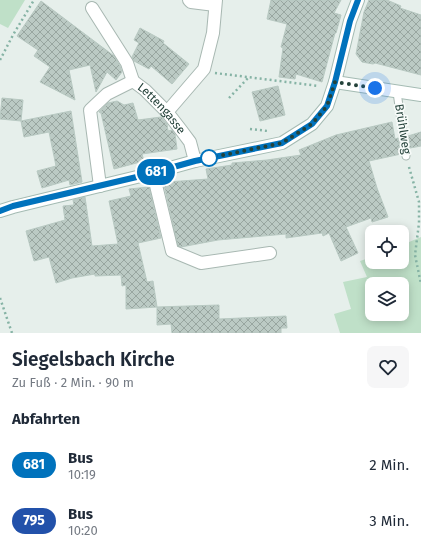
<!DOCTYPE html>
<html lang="de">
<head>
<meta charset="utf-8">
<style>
  :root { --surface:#fff; --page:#f6f6f7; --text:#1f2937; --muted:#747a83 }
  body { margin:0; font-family:"Fira Sans",sans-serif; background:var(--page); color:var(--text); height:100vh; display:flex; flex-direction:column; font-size:15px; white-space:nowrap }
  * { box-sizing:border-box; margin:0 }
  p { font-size:13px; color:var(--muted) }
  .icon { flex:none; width:22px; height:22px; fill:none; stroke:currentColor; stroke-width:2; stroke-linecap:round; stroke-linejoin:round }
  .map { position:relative; height:333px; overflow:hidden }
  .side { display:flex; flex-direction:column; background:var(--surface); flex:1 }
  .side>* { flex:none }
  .badge { padding:0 8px; border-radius:13px; font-size:14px; line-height:26px }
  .tools { position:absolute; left:365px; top:225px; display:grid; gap:8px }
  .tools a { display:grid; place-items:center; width:44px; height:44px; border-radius:8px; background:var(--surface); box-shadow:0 2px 10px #0003; font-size:20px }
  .you { position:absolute; width:20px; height:20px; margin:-10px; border:3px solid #fff; border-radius:50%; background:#1a73e8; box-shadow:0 0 0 6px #1a73e833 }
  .map>.badge { position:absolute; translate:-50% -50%; box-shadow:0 0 0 2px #fff }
  h2 { padding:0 12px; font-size:15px; line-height:36px }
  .round { display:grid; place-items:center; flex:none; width:42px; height:42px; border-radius:8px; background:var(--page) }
  .headline { display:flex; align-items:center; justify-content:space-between; height:68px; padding:0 12px }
  h1 { font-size:19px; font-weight:600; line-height:30px }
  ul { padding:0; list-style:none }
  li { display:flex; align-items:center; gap:12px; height:56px; padding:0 12px }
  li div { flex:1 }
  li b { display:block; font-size:15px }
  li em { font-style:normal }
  li .badge { min-width:44px; font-weight:700; text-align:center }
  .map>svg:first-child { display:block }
  .green { fill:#bfe0c8; fill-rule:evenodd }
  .building { fill:url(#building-cross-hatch); stroke:#b8c9c2 }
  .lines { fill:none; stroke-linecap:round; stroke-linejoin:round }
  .lane-casing { stroke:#a8b8b2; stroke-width:9 }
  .street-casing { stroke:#a8b8b2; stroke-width:14 }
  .secondary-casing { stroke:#a4bbb3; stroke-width:14 }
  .path { stroke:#86b3a5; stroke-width:2.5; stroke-dasharray:2 3; stroke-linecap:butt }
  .lane { stroke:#fff; stroke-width:7 }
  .street { stroke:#fff; stroke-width:12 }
  .secondary { stroke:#fff; stroke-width:12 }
  .line-casing { stroke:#fff; stroke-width:9 }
  .line { stroke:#0072bc; stroke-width:6 }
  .walk { stroke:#24423a; stroke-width:4; stroke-dasharray:0 7.2 }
  .stop-dot { fill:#fff; stroke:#0072bc; stroke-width:2 }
  .labels { text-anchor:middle; stroke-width:3.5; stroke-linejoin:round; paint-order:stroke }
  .street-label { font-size:12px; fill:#24423a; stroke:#f7fbf9 }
</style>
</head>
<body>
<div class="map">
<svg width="421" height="333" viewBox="0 0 421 333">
  <defs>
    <pattern id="building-cross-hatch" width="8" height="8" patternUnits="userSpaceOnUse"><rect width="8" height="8" fill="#bbcac4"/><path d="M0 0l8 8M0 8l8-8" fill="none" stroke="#98a6a0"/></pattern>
  </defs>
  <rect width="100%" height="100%" fill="#e6efeb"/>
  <g class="green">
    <polygon points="0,0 25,0 8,28 0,24"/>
    <path d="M421,237V333H340L334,314L351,309L343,282L367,277L360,261L372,257V262H402V245ZM372,284H402V314H372Z"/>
  </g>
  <g class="building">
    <polygon points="271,0 341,0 334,13 341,15 336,33 335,33 322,82 296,74 295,79 279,77 283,48 281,47 287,24 267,19"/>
    <polygon points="369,0 387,0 401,6 400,8 421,15 421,75 375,63 373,64 362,62 356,54 364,12"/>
    <polygon points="41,1 114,56 120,66 122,72 116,80 107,72 96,92 90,65 69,70 75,100 40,82 50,67 34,56 38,50 17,36"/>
    <polygon points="140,28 164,41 163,43 189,64 172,84 151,66 149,69 134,61 132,57 139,43 134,40"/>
    <polygon points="278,86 285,115 260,121 252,92"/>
    <polygon points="2,98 23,100 21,121 0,119"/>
    <polygon points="117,101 124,105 133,103 138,120 161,117 167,124 168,131 172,130 175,134 177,149 142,154 144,161 114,169 101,113 99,112 108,103"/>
    <polygon points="71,111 82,182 70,185 69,180 42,188 37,171 56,166 49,132 24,137 21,121"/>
    <polygon points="392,122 395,139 398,138 401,154 369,161 377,188 388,217 372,222 371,218 346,227 358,253 341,261 329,233 323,236 322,233 286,238 286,234 218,240 181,247 178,246 164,185 168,184 168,182 208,179 206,169 232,165 232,163 267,160 301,155 299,150 336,135"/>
    <polygon points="421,132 421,146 410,148 408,136"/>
    <polygon points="149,187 161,238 138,243 147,282 153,281 157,307 126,309 126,285 122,286 121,275 95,276 95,274 72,278 56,283 49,257 34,261 26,231 65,220 63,206 74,205 73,200 85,197 92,246 118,244 109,201 131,196 129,189"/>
    <polygon points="219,305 219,319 286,316 287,328 281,328 281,333 172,333 171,324 157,325 157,307"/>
  </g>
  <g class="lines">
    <defs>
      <polyline id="lane" points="397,92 406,156"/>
      <g id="street">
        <polyline points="189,0 191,2 215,5"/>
        <polyline points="92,8 127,63 133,81"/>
        <polyline points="167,112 204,69 213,33 216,0"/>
        <polyline points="153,173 172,251 201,263 270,253"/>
        <path id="s1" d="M100,186L90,110L107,94L133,81L145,90L167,112L181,130L190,142L195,161"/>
      </g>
      <g id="secondary">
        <polyline points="335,82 421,95"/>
        <polyline points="0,211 13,207 141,176 195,161 282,143 312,124 327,106 335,82 350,21 358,0"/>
      </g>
    </defs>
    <use href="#lane" class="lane-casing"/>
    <use href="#street" class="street-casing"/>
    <use href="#secondary" class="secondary-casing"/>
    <g class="path">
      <polyline points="0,60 13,35 34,0"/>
      <polyline points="215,73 319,86"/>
      <polyline points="229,98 248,78"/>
      <polyline points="250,129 268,131"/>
      <polyline points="409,167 419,202 419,223 415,255 421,284"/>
      <polyline points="0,298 12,333"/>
    </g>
    <use href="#lane" class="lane"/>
    <use href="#street" class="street"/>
    <use href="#secondary" class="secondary"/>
  </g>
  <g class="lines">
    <defs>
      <polyline id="line" points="0,211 13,206 141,176 195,161 282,143 312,124 327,106 335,82 350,21 358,0"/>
    </defs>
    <use href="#line" class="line-casing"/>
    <use href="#line" class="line"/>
    <polyline class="walk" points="209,158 282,143 312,124 327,106 335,82 375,88"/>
  </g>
  <circle class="stop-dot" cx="209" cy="158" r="8"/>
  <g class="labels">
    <g class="street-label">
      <text dy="4" stroke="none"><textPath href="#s1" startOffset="169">Lettengasse</textPath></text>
      <text transform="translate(403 129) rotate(81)" y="4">Brühlweg</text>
    </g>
  </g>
</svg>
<div class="tools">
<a><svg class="icon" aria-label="locate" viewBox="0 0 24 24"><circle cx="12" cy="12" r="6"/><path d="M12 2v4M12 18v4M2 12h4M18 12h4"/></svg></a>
<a><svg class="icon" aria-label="layers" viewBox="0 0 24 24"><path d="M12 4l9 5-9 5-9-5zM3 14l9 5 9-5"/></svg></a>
</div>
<div class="you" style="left:375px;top:88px"></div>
<b class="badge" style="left:156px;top:172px;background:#0072bc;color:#fff">681</b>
</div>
<section class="side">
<div class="headline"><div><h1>Siegelsbach Kirche</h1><p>Zu Fuß · 2 Min. · 90 m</p></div><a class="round"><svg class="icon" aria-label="heart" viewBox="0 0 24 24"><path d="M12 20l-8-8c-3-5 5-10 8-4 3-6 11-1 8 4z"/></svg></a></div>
<h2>Abfahrten</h2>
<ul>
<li><span class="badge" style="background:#0072bc;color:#fff">681</span><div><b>Bus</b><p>10:19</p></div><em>2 Min.</em></li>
<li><span class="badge" style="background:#2251aa;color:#fff">795</span><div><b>Bus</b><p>10:20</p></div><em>3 Min.</em></li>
</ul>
</section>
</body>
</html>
